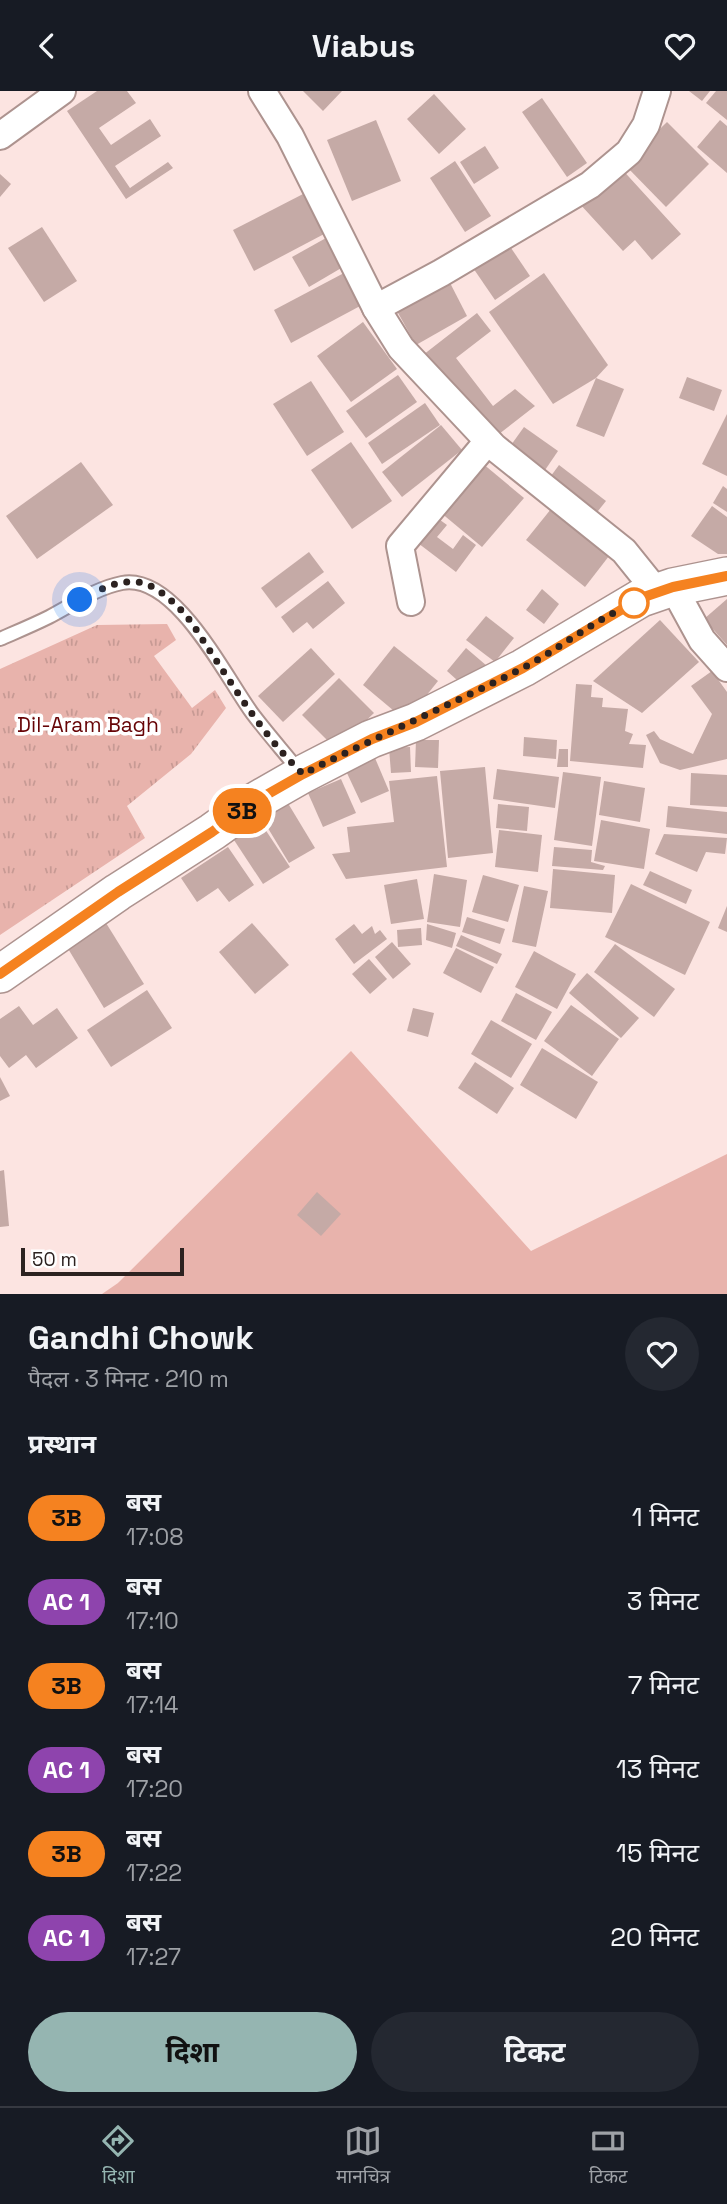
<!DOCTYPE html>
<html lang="hi">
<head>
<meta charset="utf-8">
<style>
  :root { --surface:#171b24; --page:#242831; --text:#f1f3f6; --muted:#9ea1a6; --line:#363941; --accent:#95b5b1 }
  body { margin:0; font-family:"Space Grotesk","Noto Sans Devanagari",sans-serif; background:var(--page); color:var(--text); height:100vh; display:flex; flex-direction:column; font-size:26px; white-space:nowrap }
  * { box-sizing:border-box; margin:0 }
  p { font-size:23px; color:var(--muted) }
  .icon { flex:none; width:38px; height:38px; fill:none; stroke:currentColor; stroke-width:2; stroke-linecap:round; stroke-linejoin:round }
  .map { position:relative; height:1203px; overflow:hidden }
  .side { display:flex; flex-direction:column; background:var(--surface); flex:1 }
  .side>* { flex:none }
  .badge { padding:0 14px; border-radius:23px; font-size:24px; line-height:46px }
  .scale { position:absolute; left:21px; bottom:18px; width:163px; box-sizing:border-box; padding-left:7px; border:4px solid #2c2220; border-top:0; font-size:19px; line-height:24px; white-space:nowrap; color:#2c2220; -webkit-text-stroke:5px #fff; paint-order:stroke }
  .you { position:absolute; width:35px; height:35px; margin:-18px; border:5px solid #fff; border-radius:50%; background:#1a73e8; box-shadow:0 0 0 10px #1a73e833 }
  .map>.badge { position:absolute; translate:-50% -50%; box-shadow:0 0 0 4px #fff }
  h2 { padding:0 28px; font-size:26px; line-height:63px }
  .round { display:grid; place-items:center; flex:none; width:74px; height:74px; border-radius:37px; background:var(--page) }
  .head { display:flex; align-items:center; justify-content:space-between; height:119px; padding:0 28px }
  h1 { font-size:33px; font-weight:700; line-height:52px }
  .primary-button { display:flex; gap:14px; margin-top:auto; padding:14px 28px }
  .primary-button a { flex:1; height:80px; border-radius:42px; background:var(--accent); color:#111; font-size:28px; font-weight:700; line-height:80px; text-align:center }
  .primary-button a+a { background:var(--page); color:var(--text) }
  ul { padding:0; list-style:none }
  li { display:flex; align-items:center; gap:21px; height:84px; padding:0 28px }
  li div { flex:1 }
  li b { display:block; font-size:26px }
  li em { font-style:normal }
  li .badge { min-width:77px; font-weight:700; text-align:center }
  header { display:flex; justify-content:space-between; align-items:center; height:91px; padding:0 28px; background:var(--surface); font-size:32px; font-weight:700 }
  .menu { display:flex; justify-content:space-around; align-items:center; height:98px; border-top:2px solid var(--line); background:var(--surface); font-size:19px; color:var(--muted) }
  .menu a { display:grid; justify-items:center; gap:4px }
  .menu .selected { color:var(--accent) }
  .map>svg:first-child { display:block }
  .grass { fill:#e8b3ac }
  .park { fill:url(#park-tufts) }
  .building { fill:#c5aaa6 }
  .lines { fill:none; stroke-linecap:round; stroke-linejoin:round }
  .service-casing { stroke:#ad938f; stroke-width:16 }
  .minor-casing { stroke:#ad938f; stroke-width:30 }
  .secondary-casing { stroke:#ad938f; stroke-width:40 }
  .service { stroke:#fff; stroke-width:12 }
  .minor { stroke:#fff; stroke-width:26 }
  .secondary { stroke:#fff; stroke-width:37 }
  .line-casing { stroke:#fff; stroke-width:16 }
  .line { stroke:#f58220; stroke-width:10 }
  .walk { stroke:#2c2220; stroke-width:7; stroke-dasharray:0 12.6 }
  .stop-dot { fill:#fff; stroke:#f58220; stroke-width:3.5 }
  .labels { text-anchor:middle; stroke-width:7; stroke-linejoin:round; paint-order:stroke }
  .park-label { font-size:21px; fill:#660406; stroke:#fff }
</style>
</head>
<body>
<header><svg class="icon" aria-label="back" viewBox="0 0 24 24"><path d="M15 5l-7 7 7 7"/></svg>Viabus<svg class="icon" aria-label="heart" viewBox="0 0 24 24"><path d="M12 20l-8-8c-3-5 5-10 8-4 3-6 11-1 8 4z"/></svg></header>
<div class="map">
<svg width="727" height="1203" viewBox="0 0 727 1203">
  <defs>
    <pattern id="park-tufts" width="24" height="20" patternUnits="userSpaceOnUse" patternTransform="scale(1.75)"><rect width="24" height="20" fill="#e8b3ac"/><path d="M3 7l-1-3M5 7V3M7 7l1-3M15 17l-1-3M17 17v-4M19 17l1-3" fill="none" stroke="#c79a94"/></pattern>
  </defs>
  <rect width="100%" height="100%" fill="#fce4e1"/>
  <polygon class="grass" points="351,960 531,1160 727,1063 727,1203 102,1203 118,1192"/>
  <polygon class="park" points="167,533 176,549 154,565 192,617 215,599 226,617 191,663 127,715 145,747 0,844 0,578 97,534"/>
  <g class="building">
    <polygon points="97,0 127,0 136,12 99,37 111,54 150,28 161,45 115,75 130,97 168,71 173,77 126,108 67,20"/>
    <polygon points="303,0 342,0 323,20"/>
    <polygon points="689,0 710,0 702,10"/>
    <polygon points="716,0 727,0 727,29 706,12"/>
    <polygon points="434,3 466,38 439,63 407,28"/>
    <polygon points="542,7 587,72 567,86 522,21"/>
    <polygon points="376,29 401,90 352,110 327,49"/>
    <polygon points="720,29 727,35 727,82 697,56"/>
    <polygon points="667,31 709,73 666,116 624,73"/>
    <polygon points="485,55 499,77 474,93 460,71"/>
    <polygon points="455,70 491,125 465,141 430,87"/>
    <polygon points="619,75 681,143 652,169 635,149 623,160 579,112"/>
    <polygon points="0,83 11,93 0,106"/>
    <polygon points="305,102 326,142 254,180 233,139"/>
    <polygon points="42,136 77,190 44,211 8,157"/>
    <polygon points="326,147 343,176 309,196 292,166"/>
    <polygon points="507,151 530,185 495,209 471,174"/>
    <polygon points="344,182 362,214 291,252 274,219"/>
    <polygon points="544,182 608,274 596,287 553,313 489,221"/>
    <polygon points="447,186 467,225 416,254 393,213"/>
    <polygon points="477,222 491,240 456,267 493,315 515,298 535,315 490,350 423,264"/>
    <polygon points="363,231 397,278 351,311 317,265"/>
    <polygon points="398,284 417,311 366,347 346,320"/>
    <polygon points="687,286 722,299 714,320 679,307"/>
    <polygon points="596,287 624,298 604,346 576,335"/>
    <polygon points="311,290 344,341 307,365 273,313"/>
    <polygon points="425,312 440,334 382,373 368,352"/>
    <polygon points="727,323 727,385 702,373"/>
    <polygon points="441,334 462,359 402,406 382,381"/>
    <polygon points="524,336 558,360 541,385 506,361"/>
    <polygon points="351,351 392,410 352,438 311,379"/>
    <polygon points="476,367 524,407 482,456 434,416"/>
    <polygon points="81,371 113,414 37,468 6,425"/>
    <polygon points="559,374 606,410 594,425 548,389"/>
    <polygon points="723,395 727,398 727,421 713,412"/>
    <polygon points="712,415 727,426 727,463 718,463 691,445"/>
    <polygon points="551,418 609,465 585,496 526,449"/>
    <polygon points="429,421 447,434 437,446 453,458 463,444 476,454 456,481 410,446"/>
    <polygon points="309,461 324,481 276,517 261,497"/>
    <polygon points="328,490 345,512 313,538 307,531 293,542 281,526"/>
    <polygon points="542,498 559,513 544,533 526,519"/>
    <polygon points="727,508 727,554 704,528"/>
    <polygon points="486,525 514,547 495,571 466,549"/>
    <polygon points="660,529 699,571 642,622 593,590"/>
    <polygon points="394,555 438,590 406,630 363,594"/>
    <polygon points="311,557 335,583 283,631 258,605"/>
    <polygon points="466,557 487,575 467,598 447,580"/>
    <polygon points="712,580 727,601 727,668 680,679 660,672 646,644 654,640 660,648 693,663 712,623 691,595"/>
    <polygon points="339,587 374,622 336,658 302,624"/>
    <polygon points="576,593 592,594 591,606 603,607 602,616 628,618 625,640 633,643 629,653 646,654 643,677 570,670"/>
    <polygon points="524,646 557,649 556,668 523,665"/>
    <polygon points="416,649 439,649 438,677 415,676"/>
    <polygon points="410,656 411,681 391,682 389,657"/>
    <polygon points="559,658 568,658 568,676 557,676"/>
    <polygon points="375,667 389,700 361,712 346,680"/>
    <polygon points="485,676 493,762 448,767 440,680"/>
    <polygon points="497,678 559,686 555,717 493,708"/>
    <polygon points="563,681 601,686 592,755 554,749"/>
    <polygon points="691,682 727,684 727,716 690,714"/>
    <polygon points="437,685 447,776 346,788 332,763 350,761 347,736 394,731 389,690"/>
    <polygon points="341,688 356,722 323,736 308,702"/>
    <polygon points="604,690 645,697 640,731 599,724"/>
    <polygon points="286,709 315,757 289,772 260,724"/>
    <polygon points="498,713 529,716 527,740 496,737"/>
    <polygon points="668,715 727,721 727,743 666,736"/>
    <polygon points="259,729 290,776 263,793 232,746"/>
    <polygon points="601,729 650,738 644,778 594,770"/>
    <polygon points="499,739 542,744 538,781 495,776"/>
    <polygon points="664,743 727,747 725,763 706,761 697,781 655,763"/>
    <polygon points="228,756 254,794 229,811 218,797 197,811 181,787"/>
    <polygon points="554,756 592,759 591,771 605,775 603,779 552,775"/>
    <polygon points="553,778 615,784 612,822 550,817"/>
    <polygon points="650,780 692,799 686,813 643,794"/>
    <polygon points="434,783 467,789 460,836 427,831"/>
    <polygon points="483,784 519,794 508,831 472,821"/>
    <polygon points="417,788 424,828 391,833 384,794"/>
    <polygon points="631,793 710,831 685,884 605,846"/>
    <polygon points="524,795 548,800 536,856 512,851"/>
    <polygon points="727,815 727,841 718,837"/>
    <polygon points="467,826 505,838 500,853 462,841"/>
    <polygon points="106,832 144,893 104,917 67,856"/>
    <polygon points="252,832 289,874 255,903 219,861"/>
    <polygon points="354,833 362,843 372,835 375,843 380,839 387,848 354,873 335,848"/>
    <polygon points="427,833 456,842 452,857 426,849"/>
    <polygon points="421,837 422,854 398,856 397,839"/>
    <polygon points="461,844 502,863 497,873 456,855"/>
    <polygon points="392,851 411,873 393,888 375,866"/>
    <polygon points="615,853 675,898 654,926 594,881"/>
    <polygon points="456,857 494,876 481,902 443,882"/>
    <polygon points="534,860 576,883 557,918 515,896"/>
    <polygon points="369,868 387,888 370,903 352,883"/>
    <polygon points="587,882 639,927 621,947 569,902"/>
    <polygon points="147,899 172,937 111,976 87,939"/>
    <polygon points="516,902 552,921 536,949 501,930"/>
    <polygon points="571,914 619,948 592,985 544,950"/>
    <polygon points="19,915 33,934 57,917 78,947 36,977 26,964 9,977 0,965 0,928"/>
    <polygon points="413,917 434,922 428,946 407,940"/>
    <polygon points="491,929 532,953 511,987 471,963"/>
    <polygon points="542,957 598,991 576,1028 520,994"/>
    <polygon points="475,971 514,997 497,1023 458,997"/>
    <polygon points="0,986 10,1005 0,1010"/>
    <polygon points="4,1079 9,1135 0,1136 0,1080"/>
    <polygon points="317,1101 341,1123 321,1145 297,1124"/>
  </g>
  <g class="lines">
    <defs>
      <path id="service" d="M0,548C16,541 33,534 49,526C72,514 96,497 122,492C175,482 225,585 252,622C267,642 284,661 300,681"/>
      <g id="minor">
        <polyline points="262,0 290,45 376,217 401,257 494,356 624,460 657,501"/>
        <polyline points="0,45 62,0"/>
        <polyline points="376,217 441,182 590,94 629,61 646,34 657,0"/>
        <polyline points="673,496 702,549 727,577"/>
        <polyline points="411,511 400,455 488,350"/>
      </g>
      <polyline id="secondary" points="0,883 118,801 212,741 254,711 303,683 371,648 416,631 523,577 641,507 673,496 727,485"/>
    </defs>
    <use href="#service" class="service-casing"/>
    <use href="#minor" class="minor-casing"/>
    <use href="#secondary" class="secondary-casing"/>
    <use href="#service" class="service"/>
    <use href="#minor" class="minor"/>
    <use href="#secondary" class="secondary"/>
  </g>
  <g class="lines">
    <defs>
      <polyline id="line" points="0,883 118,801 212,741 254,711 303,683 372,648 416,631 523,577 641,507 673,496 727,485"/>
    </defs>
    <use href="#line" class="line-casing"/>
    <use href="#line" class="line"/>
    <path class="walk" d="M80,509C96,500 117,489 136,491C153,492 169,507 181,519C193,531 202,549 212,563C239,604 267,649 303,683C374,647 448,615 519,579C558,559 594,529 634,512"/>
  </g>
  <circle class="stop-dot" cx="634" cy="512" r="14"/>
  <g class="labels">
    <g class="park-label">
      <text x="88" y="641">Dil-Aram Bagh</text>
    </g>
  </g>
</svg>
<div class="scale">50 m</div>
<div class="you" style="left:80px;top:509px"></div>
<b class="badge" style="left:242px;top:720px;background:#f58220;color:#111">3B</b>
</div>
<section class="side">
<div class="head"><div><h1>Gandhi Chowk</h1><p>पैदल · 3 मिनट · 210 m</p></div><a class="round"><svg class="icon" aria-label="heart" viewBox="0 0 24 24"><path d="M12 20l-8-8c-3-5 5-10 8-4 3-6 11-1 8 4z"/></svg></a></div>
<h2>प्रस्थान</h2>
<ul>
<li><span class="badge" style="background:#f58220;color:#111">3B</span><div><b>बस</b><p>17:08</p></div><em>1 मिनट</em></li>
<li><span class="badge" style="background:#8e44ad;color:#fff">AC 1</span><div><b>बस</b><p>17:10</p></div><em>3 मिनट</em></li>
<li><span class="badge" style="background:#f58220;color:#111">3B</span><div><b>बस</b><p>17:14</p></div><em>7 मिनट</em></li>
<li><span class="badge" style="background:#8e44ad;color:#fff">AC 1</span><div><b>बस</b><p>17:20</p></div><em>13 मिनट</em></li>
<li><span class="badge" style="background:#f58220;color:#111">3B</span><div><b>बस</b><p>17:22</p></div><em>15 मिनट</em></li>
<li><span class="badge" style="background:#8e44ad;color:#fff">AC 1</span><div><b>बस</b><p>17:27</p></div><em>20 मिनट</em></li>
</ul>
<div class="primary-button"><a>दिशा</a><a>टिकट</a></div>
</section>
<nav class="menu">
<a class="selected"><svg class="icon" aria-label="directions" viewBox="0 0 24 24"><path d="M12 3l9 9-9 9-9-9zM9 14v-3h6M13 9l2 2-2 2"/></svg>दिशा</a>
<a><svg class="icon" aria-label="map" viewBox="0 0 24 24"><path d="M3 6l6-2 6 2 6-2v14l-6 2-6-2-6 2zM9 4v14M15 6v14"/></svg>मानचित्र</a>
<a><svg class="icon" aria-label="tickets" viewBox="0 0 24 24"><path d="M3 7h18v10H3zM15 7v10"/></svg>टिकट</a>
</nav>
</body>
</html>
